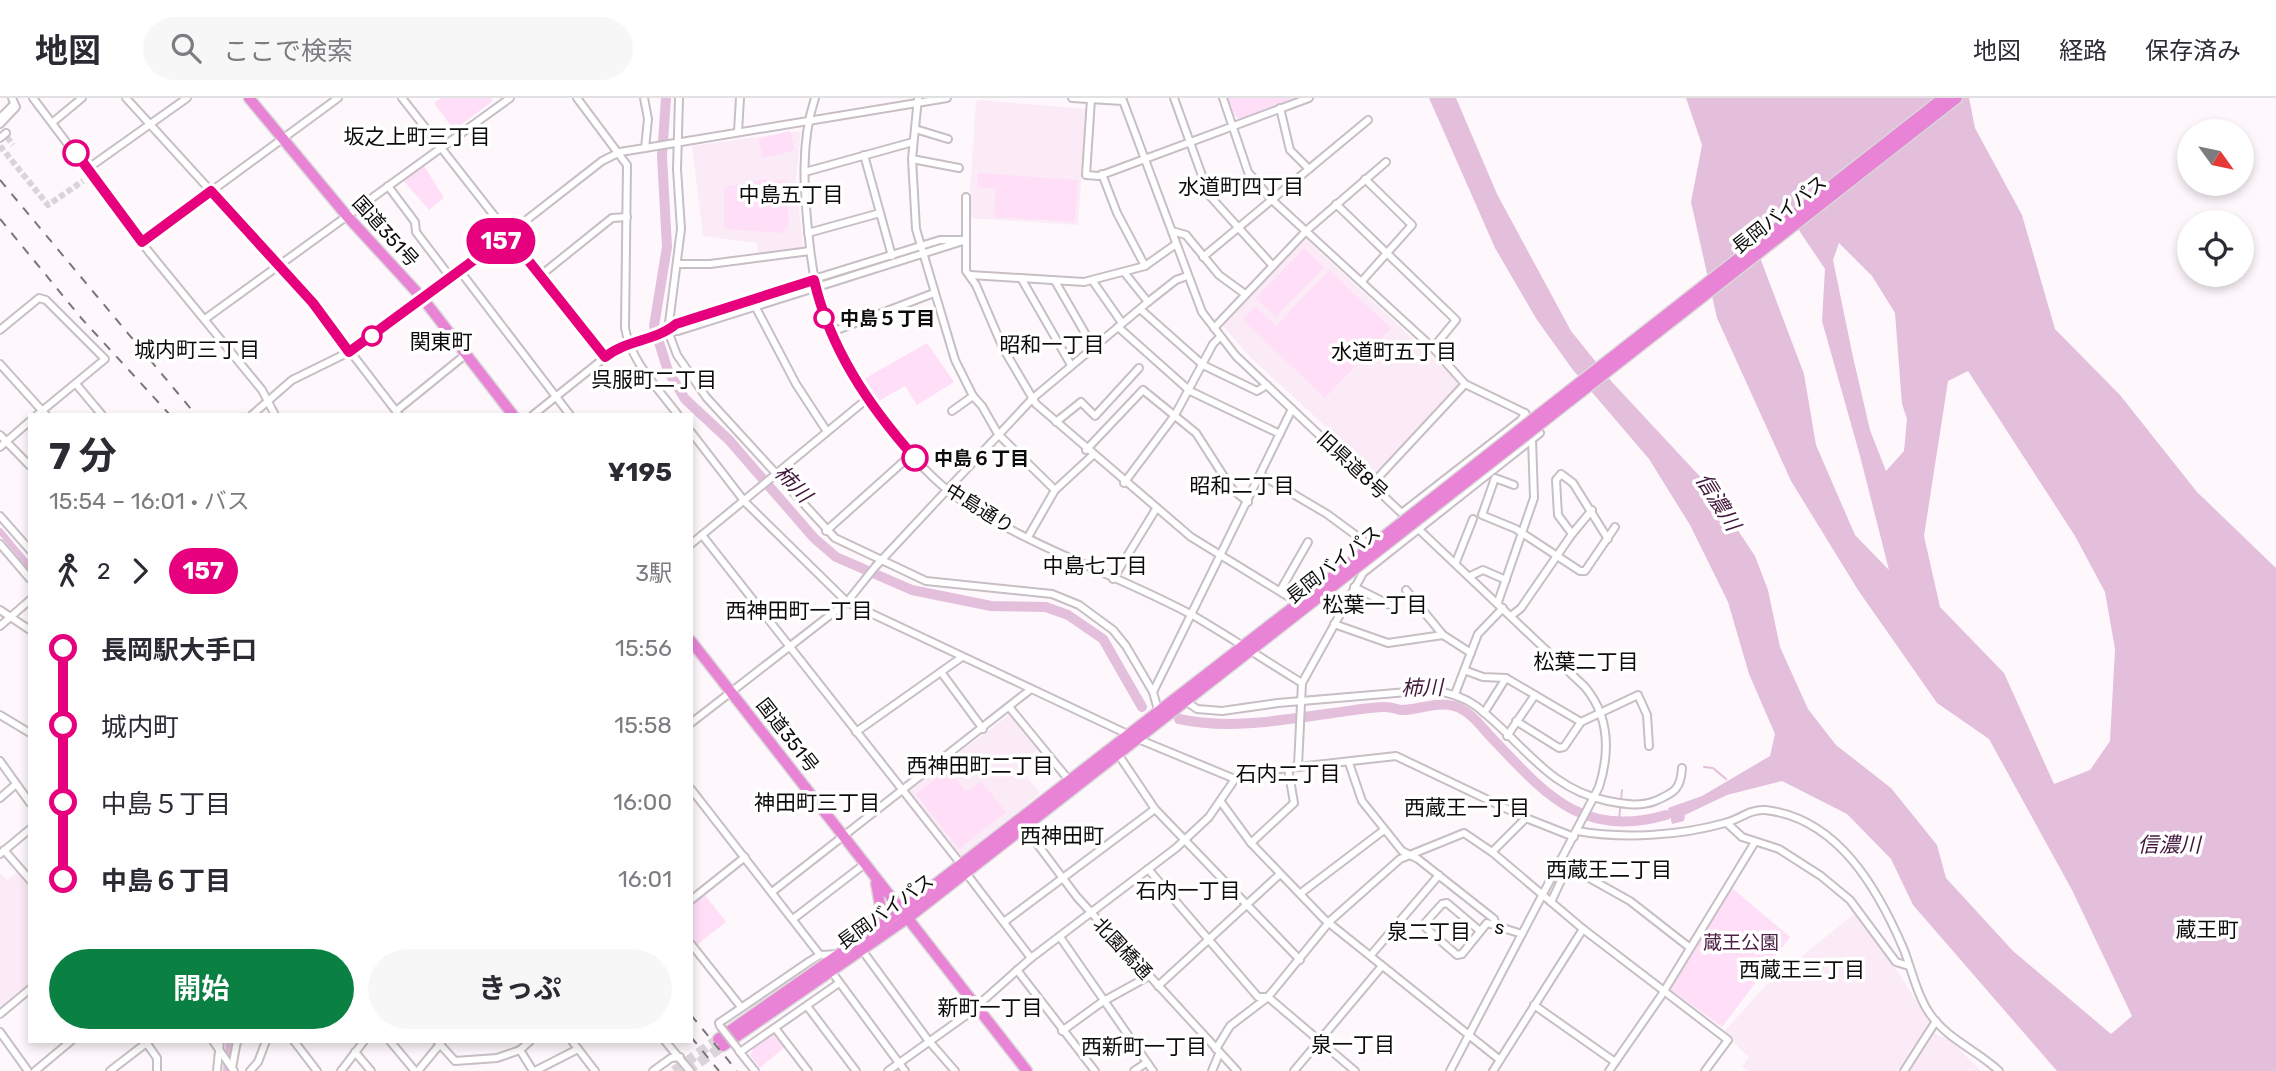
<!DOCTYPE html>
<html lang="ja">
<head>
<meta charset="utf-8">
<style>
  :root { --surface:#fff; --page:#f7f7f7; --text:#2b2b33; --muted:#7c7c81; --line:#e1e1e2; --accent:#0b8043 }
  body { margin:0; font-family:Rubik,"Noto Sans JP",sans-serif; background:var(--page); color:var(--text); height:100vh; display:flex; flex-direction:column; font-size:26px; white-space:nowrap }
  * { box-sizing:border-box; margin:0 }
  p { font-size:23px; color:var(--muted) }
  .icon { flex:none; width:38px; height:38px; fill:none; stroke:currentColor; stroke-width:2; stroke-linecap:round; stroke-linejoin:round }
  .map { position:relative; flex:1; overflow:hidden }
  .sheet { position:absolute; left:28px; top:315px; width:665px; height:630px; display:flex; flex-direction:column; background:var(--surface); border-radius:0px; box-shadow:0 4px 10px #0003 }
  .sheet>* { flex:none }
  .badge { padding:0 14px; border-radius:23px; font-size:24px; line-height:46px }
  .needle { width:46px; rotate:123deg }
  .controls { position:absolute; left:2177px; top:21px; display:grid; gap:14px }
  .controls a { display:grid; place-items:center; width:77px; height:77px; border-radius:50%; background:var(--surface); box-shadow:0 4px 10px #0003; font-size:35px }
  .map>.badge { position:absolute; translate:-50% -50%; box-shadow:0 0 0 4px #fff }
  .legs { display:flex; align-items:center; gap:10px; height:77px; padding:0 21px; font-size:23px }
  .legs p { margin-inline-start:auto }
  .summary { display:flex; align-items:center; justify-content:space-between; height:119px; padding:0 21px }
  h1 { font-size:38px; font-weight:700; line-height:52px }
  .action { display:flex; gap:14px; margin-top:auto; padding:14px 21px }
  .action a { flex:1; height:80px; border-radius:42px; background:var(--accent); color:#fff; font-size:28px; font-weight:700; line-height:80px; text-align:center }
  .action a+a { background:var(--page); color:var(--text) }
  ul { padding:0 21px; list-style:none }
  li { display:flex; align-items:center; gap:24px; height:77px; font-size:26px }
  li i { display:grid; place-items:center; width:10px; height:100%; margin:0 9px; background:currentColor }
  li i::after { content:''; width:18px; height:18px; margin:-9px; border:5px solid; border-radius:50%; background:var(--surface) }
  li p { margin-inline-start:auto }
  li:first-child i { background:linear-gradient(#0000 50%,currentColor 0) }
  li:last-child i { background:linear-gradient(currentColor 50%,#0000 0) }
  header { display:flex; align-items:center; gap:42px; box-sizing:border-box; height:98px; padding:0 35px; background:var(--surface); border-bottom:2px solid var(--line) }
  header strong { font-size:33px }
  nav { display:flex; gap:38px; margin-inline-start:auto; font-size:24px }
  .search { width:490px; height:63px; background:var(--page); display:flex; align-items:center; gap:18px; box-sizing:border-box; padding:0 24px; border-radius:38px; color:var(--muted); font-size:26px }
  .map>svg:first-child { display:block }
  .built { fill:#fbebf7 }
  .green { fill:#fedff7 }
  .water { fill:#e3bfdb; fill-rule:evenodd }
  .lines { fill:none; stroke-linecap:round; stroke-linejoin:round }
  .stream { stroke:#e3bfdb; stroke-width:2 }
  .canal { stroke:#e3bfdb; stroke-width:6 }
  .river { stroke:#e3bfdb; stroke-width:10 }
  .minor-tunnel { stroke:#dad4d9; stroke-width:6; stroke-dasharray:6 3; stroke-linecap:butt }
  .highway-tunnel { stroke:#dad4d9; stroke-width:10; stroke-dasharray:10 5; stroke-linecap:butt }
  .minor-casing { stroke:#c8bec5; stroke-width:10 }
  .highway-casing { stroke:#d8d8d8; stroke-width:13 }
  .minor { stroke:#fff; stroke-width:6 }
  .highway { stroke:#e983d6; stroke-width:10 }
  .rail { stroke:#797578; stroke-width:2; stroke-dasharray:9 9; stroke-linecap:butt }
  .minor-bridge-casing { stroke:#c8bec5; stroke-width:10; stroke-linecap:butt }
  .highway-bridge-casing { stroke:#d8d8d8; stroke-width:13; stroke-linecap:butt }
  .minor-bridge { stroke:#fff; stroke-width:6 }
  .highway-bridge { stroke:#e983d6; stroke-width:10 }
  .line-1-casing { stroke:#fff; stroke-width:16 }
  .line-1 { stroke:#e6007e; stroke-width:10 }
  .stop-1-dot { fill:#fff; stroke:#e6007e; stroke-width:3.5 }
  .labels { text-anchor:middle; stroke-width:7; stroke-linejoin:round; paint-order:stroke }
  .street-label { font-size:19px; fill:#0e0b0d; stroke:#fff }
  .stop-label { font-size:19px; font-weight:bold; fill:#0e0b0d; stroke:#fff; text-anchor:start }
  .park-label { font-size:19px; fill:#4e2246; stroke:#fff }
  .neighbourhood-label { font-size:21px; fill:#0e0b0d; stroke:#fff }
  .water-label { font-size:21px; font-style:italic; fill:#41163a; stroke:#fff }
</style>
</head>
<body>
<header>
<strong>地図</strong>
<div class="search"><svg class="icon" aria-label="search" viewBox="0 0 24 24"><circle cx="10" cy="10" r="6"/><path d="M15 15l6 6"/></svg>ここで検索</div>
<nav><a>地図</a><a>経路</a><a>保存済み</a></nav>
</header>
<div class="map">
<svg width="2276" height="973" viewBox="0 0 2276 973">
  <rect width="100%" height="100%" fill="#fef8fd"/>
  <g class="built">
    <polygon points="980,2 1087,11 1078,127 968,120 976,4"/>
    <polygon points="801,33 796,81 803,149 759,157 756,145 703,138 692,48"/>
    <polygon points="1304,139 1461,286 1377,376 1251,260 1223,228"/>
    <polygon points="1009,617 1037,652 1017,667 1040,695 962,759 910,696 910,692"/>
    <polygon points="19,773 30,786 30,887 0,912 0,775 7,782"/>
    <polygon points="1854,816 1898,874 1929,924 1897,973 1749,973 1742,969 1749,959 1723,935 1765,888"/>
    <polygon points="1932,934 1951,943 1981,973 1906,973"/>
  </g>
  <g class="green">
    <polygon points="441,0 491,0 493,3 454,32 434,5"/>
    <polygon points="1228,0 1295,0 1239,21 1235,18"/>
    <polygon points="790,33 795,52 763,60 758,41"/>
    <polygon points="423,66 444,100 429,112 402,81"/>
    <polygon points="978,75 1078,82 1075,124 994,119 996,91 977,89"/>
    <polygon points="760,82 786,83 789,127 783,135 724,131 724,89"/>
    <polygon points="1304,150 1324,169 1276,219 1256,200"/>
    <polygon points="1329,172 1391,230 1325,300 1243,222 1255,208 1276,228"/>
    <polygon points="927,245 954,284 917,307 905,288 879,303 864,281"/>
    <polygon points="948,671 966,694 981,683 1006,714 959,751 916,696"/>
    <polygon points="1732,790 1790,839 1722,929 1670,891"/>
    <polygon points="705,797 726,824 697,847 691,839 691,807"/>
    <polygon points="775,935 786,948 760,970 750,957 754,950"/>
  </g>
  <path class="water" d="M1429,0H1456L1497,96L1571,233L1612,284L1707,386L1755,458L1768,492L1780,549L1808,611L1836,647L1891,690L1937,747L1946,780L2013,853L2111,936L2132,918L2072,792L1989,641L1937,605L1858,492L1791,383L1717,220L1691,104L1702,47L1686,0H1969L1975,30L2022,117L2055,231L2120,297L2197,394L2276,470V973H2057L1913,807L1891,761L1847,716L1782,683L1727,697L1685,717L1684,723L1672,726L1668,710L1702,698L1770,658L1775,636L1749,576L1728,504L1690,427L1649,361L1573,272L1537,222L1495,150ZM1786,113L1825,171L1822,223L1860,358L1889,472L1855,437L1816,347L1804,276L1753,141ZM1839,145L1872,178L1895,215L1902,306L1907,321L1904,353L1886,373L1870,332L1853,259L1833,162ZM1968,273L2075,438L2105,494L2115,551L2110,643L2090,672L2054,686L2004,575L1940,509L1924,438L1948,283Z"/>
  <g class="lines">
    <g class="stream">
      <polyline points="1704,669 1713,670 1726,681"/>
      <polyline points="1619,722 1622,692"/>
    </g>
    <g class="canal">
      <polyline points="0,433 30,469"/>
      <polyline points="226,973 229,943"/>
    </g>
    <g class="river">
      <polyline points="666,0 662,58 667,149 654,228 668,273 685,301 729,342 814,440 836,459 912,492 991,508 1046,509 1068,517 1103,541 1142,609"/>
      <path d="M1179,621C1229,632 1283,622 1333,615C1350,613 1368,609 1385,609C1391,609 1396,611 1401,612C1419,612 1436,603 1454,608C1469,612 1480,627 1490,638C1543,693 1580,742 1666,717"/>
    </g>
    <g class="minor-tunnel">
      <polyline points="7,39 13,47"/>
      <polyline points="0,48 48,107 83,83"/>
    </g>
    <g class="highway-tunnel">
      <polyline points="674,973 718,941"/>
      <polyline points="687,973 723,948"/>
    </g>
    <defs>
      <g id="minor">
        <polyline points="33,0 149,154 262,292 275,317"/>
        <polyline points="126,0 313,205 399,317"/>
        <polyline points="402,0 605,259"/>
        <path d="M577,0L627,67L625,230C631,264 658,290 678,317"/>
        <polyline points="679,0 677,71 681,131 668,233 677,257 706,299 835,440 926,483 1052,496 1079,507 1113,532 1126,548 1153,594 1158,612"/>
        <path d="M815,0C800,45 804,95 809,141C812,171 817,201 827,229C844,279 915,370 958,400C1030,450 1117,476 1194,518C1230,539 1266,563 1302,585"/>
        <polyline points="918,0 912,61 916,131 955,262 973,298 982,308 998,336 1055,392"/>
        <polyline points="1072,0 1123,3"/>
        <path d="M1122,0L1202,214L1236,258L1585,589C1610,619 1610,654 1599,689L1450,973"/>
        <polyline points="1174,0 1209,97 1273,168"/>
        <polyline points="1223,0 1248,74 1272,102 1433,250 1465,286 1525,315 1540,335 1363,475 1302,585 1298,668"/>
        <polyline points="1091,1 1086,77 1099,78 1309,0"/>
        <polyline points="1280,10 1290,52 1309,71"/>
        <polyline points="0,20 13,7"/>
        <polyline points="53,24 82,0"/>
        <polyline points="0,26 16,9 12,0"/>
        <polyline points="915,31 948,41"/>
        <polyline points="738,34 740,0"/>
        <polyline points="0,40 6,35"/>
        <polyline points="645,50 947,0"/>
        <polyline points="864,57 892,158"/>
        <polyline points="912,61 959,70"/>
        <polyline points="87,71 187,0"/>
        <polyline points="805,74 913,44"/>
        <polyline points="1102,76 1117,115 1145,168"/>
        <polyline points="388,88 415,124 416,134 451,180"/>
        <polyline points="966,99 966,173 976,187 1003,250 1036,306 1191,439 1292,501"/>
        <polyline points="1336,106 1456,222 1433,250"/>
        <polyline points="1172,133 1186,137 1219,177 1245,196"/>
        <polyline points="808,135 880,115"/>
        <polyline points="142,144 338,0"/>
        <polyline points="1203,159 1368,22"/>
        <polyline points="678,166 710,166 810,153"/>
        <polyline points="460,173 570,317"/>
        <polyline points="1124,174 1148,204"/>
        <polyline points="541,177 612,120 627,119"/>
        <polyline points="970,177 1084,184 1145,168 1176,146"/>
        <polyline points="1021,180 1071,267"/>
        <polyline points="1092,182 1122,225"/>
        <polyline points="1055,183 1093,249"/>
        <polyline points="1362,183 1412,127 1365,81"/>
        <polyline points="755,208 796,286 826,332"/>
        <polyline points="1140,211 1203,267 1257,293 1267,287"/>
        <polyline points="205,221 510,0"/>
        <polyline points="1118,229 1190,293 1280,336"/>
        <polyline points="1214,230 1307,132 1386,64"/>
        <polyline points="0,232 39,200 46,202 105,261 37,317"/>
        <polyline points="668,233 678,233 963,143"/>
        <polyline points="829,235 934,195"/>
        <polyline points="0,266 46,317"/>
        <polyline points="76,286 102,317"/>
        <polyline points="396,313 465,257"/>
        <polyline points="952,313 973,298"/>
        <polyline points="252,317 292,282 349,254 424,202 602,63 620,54 645,50 648,21 644,0"/>
        <polyline points="533,317 613,253 746,202 940,142 965,142"/>
        <polyline points="1056,324 1081,304 1095,318 1139,270"/>
        <polyline points="691,334 745,404 847,504 1138,641 1235,681"/>
        <polyline points="0,337 30,368"/>
        <polyline points="0,349 30,323"/>
        <polyline points="1086,352 1143,292 1196,335 1232,391 1248,404"/>
        <polyline points="1261,377 1327,416 1365,444"/>
        <polyline points="1124,385 1175,317 1213,246 1220,239"/>
        <polyline points="1372,386 1465,286"/>
        <polyline points="1514,387 1495,380 1482,417 1516,431 1580,473 1585,473 1615,429"/>
        <polyline points="1403,414 1521,322 1525,315"/>
        <polyline points="0,418 30,452"/>
        <polyline points="826,433 912,356"/>
        <polyline points="1572,436 1558,417 1556,382 1561,376 1573,385 1608,441"/>
        <polyline points="702,437 960,765"/>
        <polyline points="1028,439 1055,392 1093,357"/>
        <polyline points="0,446 30,481"/>
        <polyline points="691,446 867,301"/>
        <polyline points="1456,464 1473,421"/>
        <polyline points="1470,478 1483,472 1506,482"/>
        <polyline points="1113,481 1156,411"/>
        <polyline points="1354,489 1392,508"/>
        <polyline points="1406,492 1443,537"/>
        <polyline points="1280,493 1308,444"/>
        <polyline points="1498,504 1534,400 1532,341"/>
        <polyline points="0,512 30,532"/>
        <polyline points="1511,518 1521,510 1572,436 1592,412"/>
        <polyline points="1334,526 1388,545 1443,537 1471,555"/>
        <polyline points="0,528 30,502"/>
        <polyline points="1464,572 1483,579 1506,580 1535,597"/>
        <polyline points="941,574 983,631"/>
        <polyline points="1153,594 1292,311"/>
        <polyline points="1455,596 1478,536 1503,510"/>
        <path d="M1187,604L1197,611L1222,613L1278,605L1431,592C1448,594 1462,598 1476,608C1522,643 1547,691 1608,703C1625,706 1639,709 1655,703C1674,695 1681,691 1682,670"/>
        <polyline points="1010,610 1068,681"/>
        <polyline points="1484,615 1506,580"/>
        <polyline points="0,617 30,635"/>
        <polyline points="1516,623 1559,650 1564,649 1581,624 1638,597 1647,617 1649,648"/>
        <polyline points="691,625 847,504 875,469 1033,300 1148,204 1176,182 1187,178"/>
        <polyline points="856,634 962,559"/>
        <polyline points="1507,638 1535,597 1581,624"/>
        <polyline points="1118,656 1155,711 1300,862"/>
        <polyline points="0,663 30,705"/>
        <polyline points="1349,665 1362,703 1402,753 1418,761 1494,821 1496,826"/>
        <polyline points="691,691 820,857"/>
        <polyline points="0,700 15,687"/>
        <polyline points="1221,704 1251,745 1324,821 1500,962"/>
        <polyline points="1727,725 1742,739 1779,751 1821,778 1850,802 1896,864 1909,868"/>
        <polyline points="1023,727 1077,799 1237,973"/>
        <path d="M1577,733C1623,741 1679,738 1725,725C1739,722 1749,711 1765,712C1838,720 1878,791 1904,852C1912,873 1917,897 1930,916C1947,941 1978,953 1999,973"/>
        <polyline points="1251,745 1294,705 1288,670"/>
        <polyline points="4,752 30,782"/>
        <polyline points="1492,754 1526,720"/>
        <polyline points="0,756 30,731"/>
        <polyline points="1148,771 1258,899 1268,899 1355,973"/>
        <polyline points="966,775 1031,860"/>
        <polyline points="772,794 1031,591"/>
        <polyline points="1301,795 1384,732"/>
        <polyline points="691,802 745,759"/>
        <polyline points="1551,804 1565,774 1573,771 1630,803 1689,849"/>
        <polyline points="793,821 866,765"/>
        <polyline points="1004,824 1155,711"/>
        <polyline points="1480,833 1447,805 1442,806 1425,825 1426,830 1457,857 1462,856 1487,825 1522,836"/>
        <polyline points="1060,839 1153,973"/>
        <polyline points="691,846 741,909"/>
        <polyline points="862,852 928,942 955,973"/>
        <polyline points="1371,857 1439,777"/>
        <polyline points="1017,872 1095,973"/>
        <polyline points="831,873 905,973"/>
        <polyline points="1158,888 1280,776"/>
        <polyline points="1534,907 1615,964"/>
        <polyline points="807,908 856,973"/>
        <polyline points="0,916 30,891"/>
        <polyline points="720,928 719,925 810,863 820,857 839,856"/>
        <polyline points="775,930 808,973"/>
        <polyline points="1062,933 1102,904 1149,878"/>
        <polyline points="0,934 28,973"/>
        <polyline points="145,943 157,960 157,973"/>
        <polyline points="213,943 234,973"/>
        <polyline points="294,943 317,973"/>
        <polyline points="390,943 415,973"/>
        <polyline points="437,943 455,963 497,960 520,952"/>
        <polyline points="530,943 520,952 533,973"/>
        <polyline points="572,943 595,973"/>
        <polyline points="665,943 690,973"/>
        <polyline points="1216,951 1230,928 1268,899 1330,823 1400,761 1464,735 1492,754 1583,831 1728,942 1705,973"/>
        <polyline points="739,953 755,973"/>
        <polyline points="355,954 371,973"/>
        <polyline points="740,954 839,885"/>
        <polyline points="232,970 237,943"/>
        <polyline points="35,973 71,943"/>
        <polyline points="110,973 149,943"/>
        <polyline points="217,973 220,943"/>
        <polyline points="250,973 258,964 266,943"/>
        <polyline points="341,973 364,943"/>
        <polyline points="418,973 441,945"/>
        <polyline points="535,973 578,951"/>
        <polyline points="653,973 671,960 680,959"/>
        <polyline points="888,973 968,916 1031,860 1176,750 1209,719 1235,681 1253,674 1396,658 1526,720 1574,739"/>
        <polyline points="1134,973 1146,965"/>
        <polyline points="1212,973 1219,956"/>
        <polyline points="1294,973 1382,868"/>
        <polyline points="1493,973 1583,831"/>
        <polyline points="1609,973 1661,898 1755,744"/>
        <polyline points="1904,973 1936,923"/>
      </g>
      <g id="highway">
        <polyline points="249,0 347,118 424,202 513,317"/>
        <polyline points="1538,317 1943,0"/>
        <polyline points="1543,324 1957,0"/>
        <polyline points="691,543 1027,973"/>
        <polyline points="861,834 881,812 876,785"/>
        <polyline points="718,941 902,812 1350,465"/>
        <polyline points="723,948 908,820 1355,471"/>
      </g>
    </defs>
    <use href="#minor" class="minor-casing"/>
    <use href="#highway" class="highway-casing"/>
    <use href="#minor" class="minor"/>
    <use href="#highway" class="highway"/>
    <g class="rail">
      <polyline points="0,82 196,317"/>
      <polyline points="0,121 82,221 170,317"/>
      <polyline points="691,917 737,973"/>
      <polyline points="691,939 719,973"/>
    </g>
    <defs>
      <polyline id="minor-bridge" points="720,928 738,951"/>
      <g id="highway-bridge">
        <polyline points="1350,465 1538,317"/>
        <polyline points="1355,471 1543,324"/>
      </g>
    </defs>
    <use href="#minor-bridge" class="minor-bridge-casing"/>
    <use href="#highway-bridge" class="highway-bridge-casing"/>
    <use href="#minor-bridge" class="minor-bridge"/>
    <use href="#highway-bridge" class="highway-bridge"/>
  </g>
  <g class="lines">
    <defs>
      <path id="line-1" d="M76,55L142,144L211,93L313,205L349,254L508,137L605,259C626,242 656,243 676,226L814,182C830,251 869,308 915,360"/>
    </defs>
    <use href="#line-1" class="line-1-casing"/>
    <use href="#line-1" class="line-1"/>
  </g>
  <g class="stop-1-dot">
    <circle cx="76" cy="55" r="12"/>
    <circle cx="824" cy="220" r="9"/>
    <circle cx="372" cy="238" r="9"/>
    <circle cx="915" cy="360" r="12"/>
  </g>
  <g class="labels">
    <g class="street-label">
      <text transform="translate(1779 116) rotate(-38)" y="7">長岡バイパス</text>
      <text transform="translate(386 133) rotate(48)" y="7">国道351号</text>
      <text transform="translate(1353 367) rotate(43)" y="7">旧県道8号</text>
      <text transform="translate(980 410) rotate(32)" y="7">中島通り</text>
      <text transform="translate(1333 466) rotate(-38)" y="7">長岡バイパス</text>
      <text transform="translate(788 637) rotate(52)" y="7">国道351号</text>
      <text transform="translate(885 813) rotate(-36)" y="7">長岡バイパス</text>
      <text transform="translate(1500 829) rotate(14)" y="7">s</text>
      <text transform="translate(1123 850) rotate(47)" y="7">北園橋通</text>
    </g>
    <g class="stop-label">
      <text x="840" y="227">中島５丁目</text>
      <text x="934" y="367">中島６丁目</text>
    </g>
    <g class="park-label">
      <text x="1741" y="851">蔵王公園</text>
    </g>
    <g class="neighbourhood-label">
      <text x="417" y="46">坂之上町三丁目</text>
      <text x="1241" y="96">水道町四丁目</text>
      <text x="791" y="104">中島五丁目</text>
      <text x="441" y="251">関東町</text>
      <text x="1052" y="254">昭和一丁目</text>
      <text x="197" y="259">城内町三丁目</text>
      <text x="1394" y="261">水道町五丁目</text>
      <text x="654" y="289">呉服町二丁目</text>
      <text x="1242" y="395">昭和二丁目</text>
      <text x="1095" y="475">中島七丁目</text>
      <text x="1375" y="514">松葉一丁目</text>
      <text x="799" y="520">西神田町一丁目</text>
      <text x="1586" y="571">松葉二丁目</text>
      <text x="980" y="675">西神田町二丁目</text>
      <text x="1288" y="683">石内二丁目</text>
      <text x="817" y="712">神田町三丁目</text>
      <text x="1467" y="717">西蔵王一丁目</text>
      <text x="1062" y="745">西神田町</text>
      <text x="1609" y="779">西蔵王二丁目</text>
      <text x="1188" y="800">石内一丁目</text>
      <text x="2207" y="839">蔵王町</text>
      <text x="1429" y="841">泉二丁目</text>
      <text x="1802" y="879">西蔵王三丁目</text>
      <text x="990" y="917">新町一丁目</text>
      <text x="1353" y="954">泉一丁目</text>
      <text x="1144" y="956">西新町一丁目</text>
    </g>
    <g class="water-label">
      <text transform="translate(793 386) rotate(46)" y="7">柿川</text>
      <text transform="translate(1718 404) rotate(58)" y="7">信濃川</text>
      <text transform="translate(1422 590) rotate(-1)" y="7">柿川</text>
      <text x="2169" y="754">信濃川</text>
    </g>
  </g>
</svg>
<div class="controls">
<a><svg class="needle" viewBox="-14 -14 28 28"><path d="M0-13l5 13h-10z" fill="#e53935"/><path d="M0 13l5-13h-10z" fill="#7c7c81"/></svg></a>
<a><svg class="icon" aria-label="locate" viewBox="0 0 24 24"><circle cx="12" cy="12" r="6"/><path d="M12 2v4M12 18v4M2 12h4M18 12h4"/></svg></a>
</div>
<b class="badge" style="left:501px;top:143px;background:#e6007e;color:#fff">157</b>
<section class="sheet">
<div class="summary"><div><h1>7 分</h1><p>15:54 – 16:01 · バス</p></div><b>¥195</b></div>
<div class="legs"><svg class="icon" aria-label="walk" viewBox="0 0 24 24"><circle cx="13" cy="4" r="2"/><path d="M13 8l-2 6 4 7M11 14l-3 7M7 12l3-4h3l4 4"/></svg>2<svg class="icon" aria-label="forward" viewBox="0 0 24 24"><path d="M9 5l7 7-7 7"/></svg><b class="badge" style="background:#e6007e;color:#fff">157</b><p>3駅</p></div>
<ul>
<li><i style="color:#e6007e"></i><b>長岡駅大手口</b><p>15:56</p></li>
<li><i style="color:#e6007e"></i><span>城内町</span><p>15:58</p></li>
<li><i style="color:#e6007e"></i><span>中島５丁目</span><p>16:00</p></li>
<li><i style="color:#e6007e"></i><b>中島６丁目</b><p>16:01</p></li>
</ul>
<div class="action"><a>開始</a><a>きっぷ</a></div>
</section>
</div>
</body>
</html>
